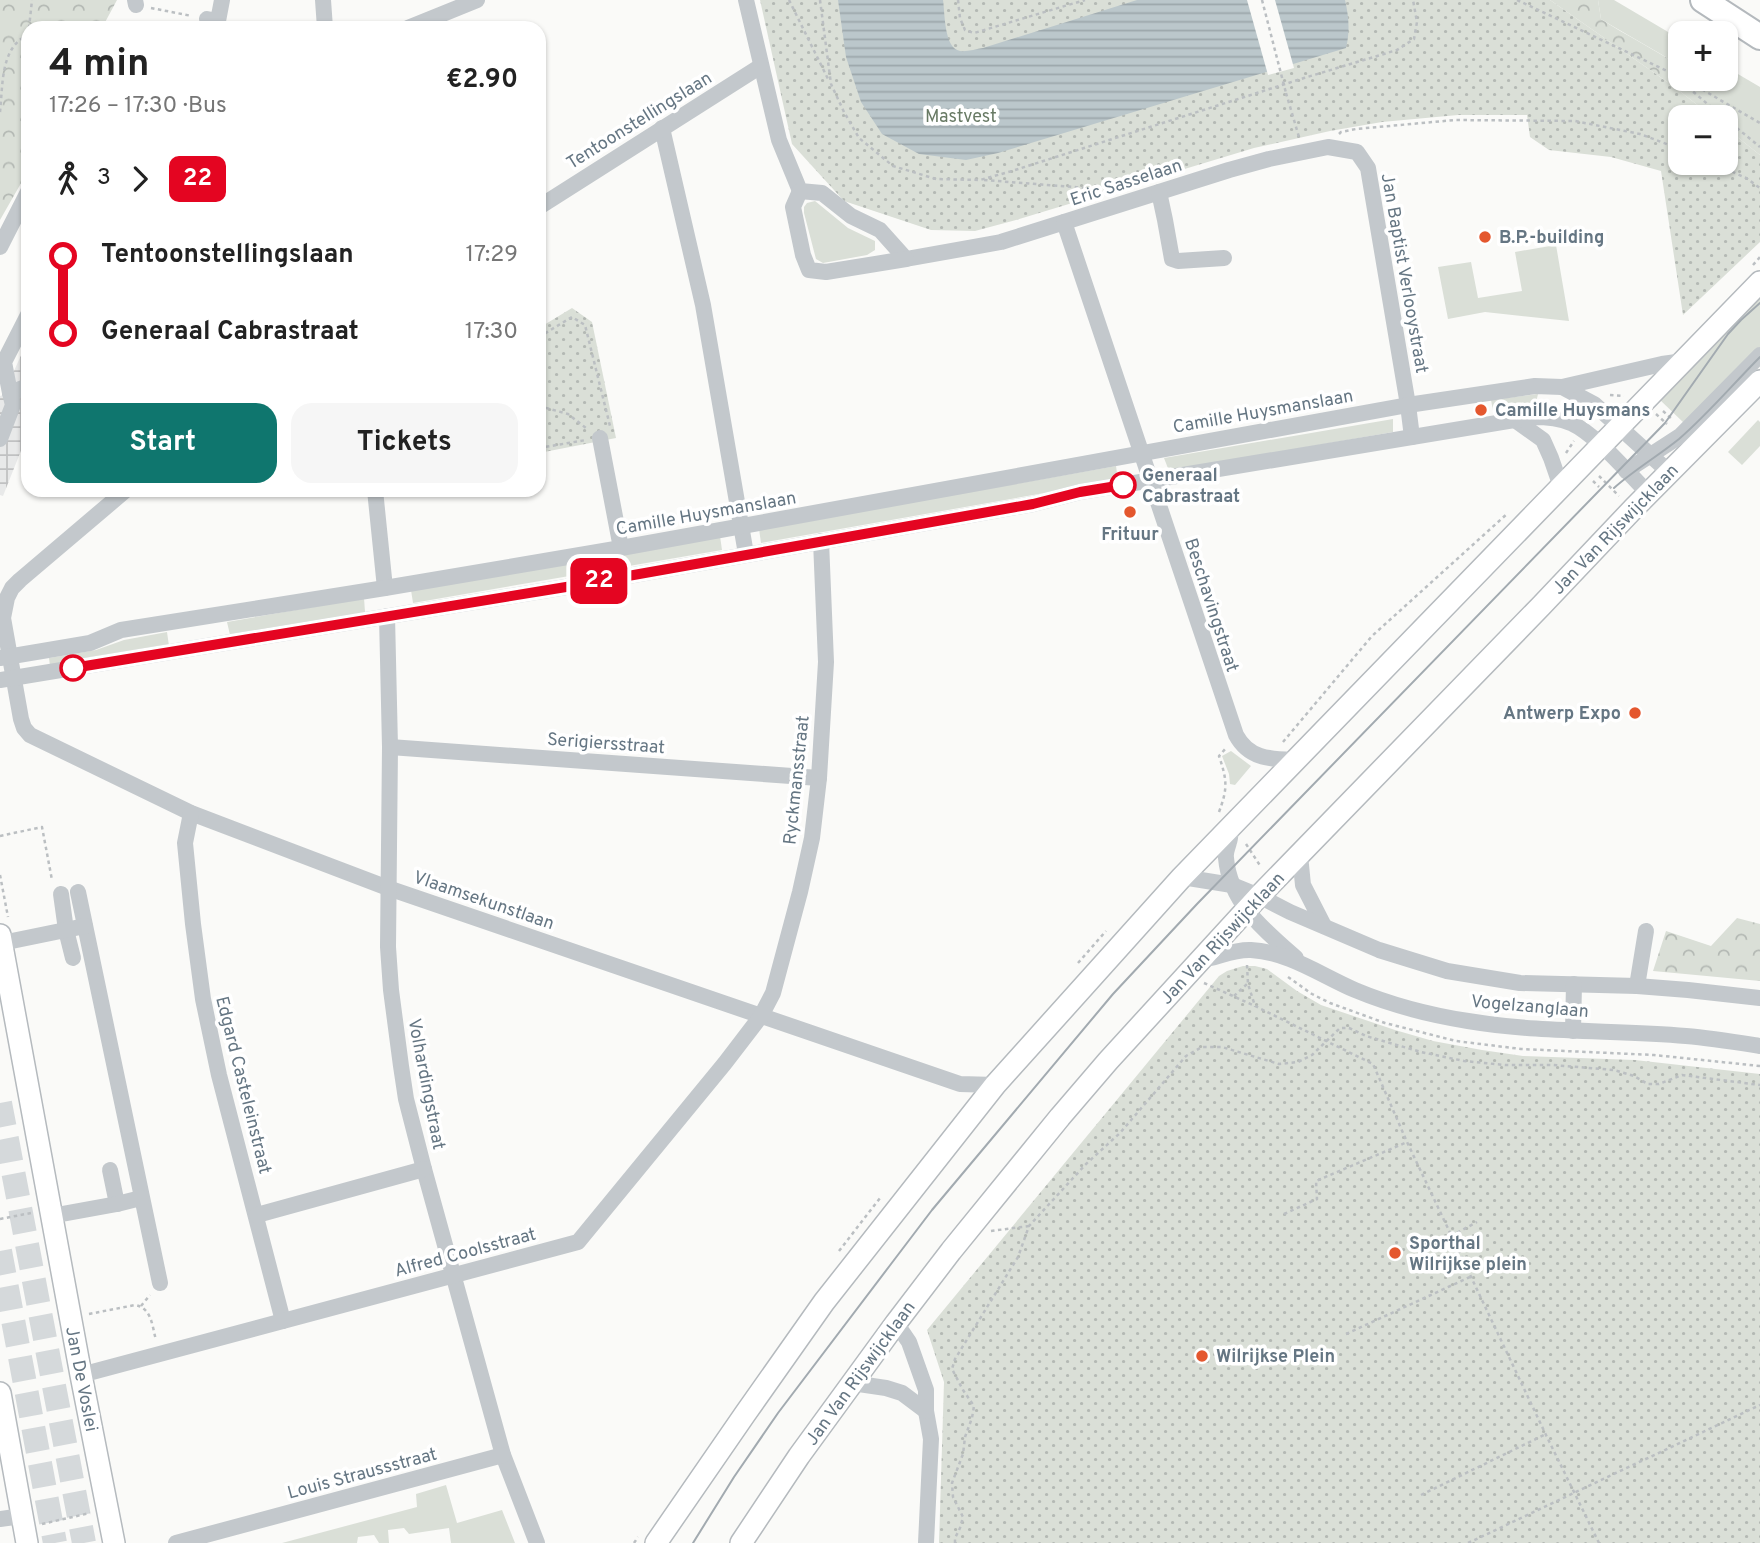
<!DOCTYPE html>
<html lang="en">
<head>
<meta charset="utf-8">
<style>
  :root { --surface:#fff; --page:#f6f6f6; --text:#222; --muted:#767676; --accent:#0f766e }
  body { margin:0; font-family:Overpass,sans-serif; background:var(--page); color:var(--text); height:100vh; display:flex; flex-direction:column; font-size:26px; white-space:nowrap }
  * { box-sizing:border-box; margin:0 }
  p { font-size:23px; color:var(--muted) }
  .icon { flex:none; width:38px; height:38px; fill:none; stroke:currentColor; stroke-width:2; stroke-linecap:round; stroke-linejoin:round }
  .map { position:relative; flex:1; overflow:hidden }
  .sheet { position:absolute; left:21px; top:21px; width:525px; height:476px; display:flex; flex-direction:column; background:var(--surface); border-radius:21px; box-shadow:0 2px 5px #0004 }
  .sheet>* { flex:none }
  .badge { padding:0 14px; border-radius:10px; font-size:24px; line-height:46px }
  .fabs { position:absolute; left:1668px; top:21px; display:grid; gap:14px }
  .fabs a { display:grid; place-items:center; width:70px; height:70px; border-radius:14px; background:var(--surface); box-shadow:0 2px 5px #0004; font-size:35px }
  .map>.badge { position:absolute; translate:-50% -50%; box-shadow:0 0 0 4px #fff }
  .legs { display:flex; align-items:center; gap:10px; height:77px; padding:0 28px; font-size:23px }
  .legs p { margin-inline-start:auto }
  .head { display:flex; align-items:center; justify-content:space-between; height:119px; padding:0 28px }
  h1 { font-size:38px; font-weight:700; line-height:52px }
  .cta { display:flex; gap:14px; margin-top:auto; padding:14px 28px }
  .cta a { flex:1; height:80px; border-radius:21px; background:var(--accent); color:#fff; font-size:28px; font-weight:700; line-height:80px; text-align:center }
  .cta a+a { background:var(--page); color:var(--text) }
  ul { padding:0 28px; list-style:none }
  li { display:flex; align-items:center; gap:24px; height:77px; font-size:26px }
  li i { display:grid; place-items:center; width:10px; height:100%; margin:0 9px; background:currentColor }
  li i::after { content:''; width:18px; height:18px; margin:-9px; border:5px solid; border-radius:50%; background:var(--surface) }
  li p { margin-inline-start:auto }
  li:first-child i { background:linear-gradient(#0000 50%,currentColor 0) }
  li:last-child i { background:linear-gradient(currentColor 50%,#0000 0) }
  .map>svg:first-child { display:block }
  .industrial { fill:url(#industrial-grid) }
  .green { fill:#dadfd7 }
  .forest { fill:url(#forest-crowns) }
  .park { fill:url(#park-dots) }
  .water { fill:url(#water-rules) }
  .pier { fill:#fafaf8 }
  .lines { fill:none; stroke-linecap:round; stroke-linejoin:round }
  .highway-tunnel { stroke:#d5d9db; stroke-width:24; stroke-dasharray:24 12; stroke-linecap:butt }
  .major-casing { stroke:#b5babe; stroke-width:24 }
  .highway-casing { stroke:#b4b9bd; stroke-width:28 }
  .path { stroke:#bbbfc2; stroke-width:2.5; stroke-dasharray:3.5 3.5; stroke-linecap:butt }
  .minor { stroke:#c3c8cc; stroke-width:16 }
  .major { stroke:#fff; stroke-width:21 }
  .highway { stroke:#fff; stroke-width:24 }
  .tram { stroke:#a2aab0; stroke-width:2 }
  .path-bridge { stroke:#bbbfc2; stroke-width:2.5; stroke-dasharray:3.5 3.5; stroke-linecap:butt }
  .line-1-casing { stroke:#fff; stroke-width:16 }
  .line-1 { stroke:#e40521; stroke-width:10 }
  .poi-dot { fill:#e4572e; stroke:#fff; stroke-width:2.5 }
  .stop-1-dot { fill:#fff; stroke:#e40521; stroke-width:3.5 }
  .labels { text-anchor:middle; stroke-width:7; stroke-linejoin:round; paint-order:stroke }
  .park-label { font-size:18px; fill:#687a64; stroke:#fff }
  .street-label { font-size:18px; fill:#657683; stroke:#fff }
  .poi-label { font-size:18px; font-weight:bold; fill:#657683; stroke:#fff; text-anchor:start }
  .stop-label { font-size:18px; font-weight:bold; fill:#657683; stroke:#fff; text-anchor:start }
</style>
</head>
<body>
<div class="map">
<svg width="1760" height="1543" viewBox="0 0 1760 1543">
  <defs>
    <pattern id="industrial-grid" width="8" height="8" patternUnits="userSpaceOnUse" patternTransform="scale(1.75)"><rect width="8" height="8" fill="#e8e9e9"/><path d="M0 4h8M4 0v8" fill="none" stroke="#c0c1c2"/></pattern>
    <pattern id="forest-crowns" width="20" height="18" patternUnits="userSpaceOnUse" patternTransform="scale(1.75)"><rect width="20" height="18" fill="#dadfd7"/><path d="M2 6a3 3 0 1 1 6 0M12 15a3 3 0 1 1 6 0" fill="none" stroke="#b4b9b4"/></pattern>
    <pattern id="park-dots" width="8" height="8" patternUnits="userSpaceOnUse" patternTransform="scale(1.75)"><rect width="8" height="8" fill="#dadfd7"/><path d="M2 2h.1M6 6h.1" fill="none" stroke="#b4b9b4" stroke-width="1.8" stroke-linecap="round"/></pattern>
    <pattern id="water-rules" width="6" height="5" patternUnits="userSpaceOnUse" patternTransform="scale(1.75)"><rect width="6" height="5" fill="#bbc7cb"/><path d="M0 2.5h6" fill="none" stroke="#9ca6aa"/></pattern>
  </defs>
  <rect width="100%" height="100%" fill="#fafaf8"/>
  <polygon class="industrial" points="28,340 28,433 3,496 0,495 0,396 3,395"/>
  <g class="green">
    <path d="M1598,0H1614L1680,39V66C1654,49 1627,35 1601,19Z"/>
    <polygon points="1726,67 1760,87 1760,155 1726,128 1726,117 1713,117 1673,86 1697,79 1726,79"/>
    <polygon points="815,201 848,228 875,241 875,250 867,255 823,263 816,259 804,213 804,207 807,203"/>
    <polygon points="1556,245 1569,321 1485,312 1448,319 1438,267 1471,262 1478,298 1522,291 1515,252"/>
    <polygon points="1760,293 1760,350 1685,424 1658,398"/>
    <polygon points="1538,394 1535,407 1493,411 1491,400"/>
    <polygon points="1393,419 1393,432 1169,471 1164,458"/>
    <polygon points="1758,420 1760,422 1760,446 1742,465 1728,452"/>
    <polygon points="1116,466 1118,480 761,543 759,529"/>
    <polygon points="720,536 722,550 594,572 591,558"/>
    <polygon points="585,559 587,573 413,603 411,590"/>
    <polygon points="364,598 365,612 230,635 227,622"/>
    <polygon points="167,632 169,646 50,666 49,658 96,650 124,640"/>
    <polygon points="1231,751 1251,766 1235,785 1230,784 1229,774 1222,756"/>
    <polygon points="446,1485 457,1523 502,1510 515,1543 451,1543 449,1528 409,1534 404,1528 388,1530 389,1543 379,1543 374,1535 358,1537 357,1543 282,1543 417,1507 416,1494"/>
  </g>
  <g class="forest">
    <polygon points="0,0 117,0 102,28 28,28 28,171 0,220"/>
    <path d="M1550,0H1598L1601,19C1627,36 1654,49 1680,66V79H1697L1673,86Z"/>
    <polygon points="1737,918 1760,924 1760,981 1653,971 1666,931 1711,946"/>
  </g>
  <g class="park">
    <polygon points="760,0 1550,0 1673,86 1713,117 1680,117 1680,163 1726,163 1726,128 1760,155 1760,242 1683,315 1661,171 1611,157 1549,150 1530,137 1527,115 1458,115 1382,122 1330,131 1254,148 1016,220 975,231 931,230 844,201 792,144"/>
    <polygon points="572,308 592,322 616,438 539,453 539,328"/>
    <polygon points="1243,966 1255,966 1267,969 1297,991 1321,1005 1395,1030 1433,1041 1482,1050 1523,1056 1635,1060 1760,1074 1760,1543 939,1543 944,1382 927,1330 1219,976 1227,971"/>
  </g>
  <path class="water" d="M838,0H943C945,14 944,48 960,51C967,52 976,49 983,48L1137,0H1345C1349,17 1350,32 1346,48L998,153L966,160L919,154L882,134L861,102L846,57Z"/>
  <polygon class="pier" points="1247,0 1275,0 1294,68 1268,75"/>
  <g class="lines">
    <g class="highway-tunnel">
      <polyline points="0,1103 84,1543"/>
      <polyline points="0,1251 55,1543"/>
    </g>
    <defs>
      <g id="major">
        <polyline points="0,935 81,1375 114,1543"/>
        <polyline points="0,1393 27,1543"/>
        <polyline points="656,1543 745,1414 824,1302 995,1085 1182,877 1760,282"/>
        <polyline points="741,1543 799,1456 896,1323 951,1251 1060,1117 1108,1061 1259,896 1541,606 1633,509 1760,381"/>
      </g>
      <polyline id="highway" points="1703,0 1760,37"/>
    </defs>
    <use href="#major" class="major-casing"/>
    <use href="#highway" class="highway-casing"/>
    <g class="path">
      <polyline points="789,0 829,81"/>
      <polyline points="820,0 831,84 844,112 859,138 893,166 936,179 980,180 1012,171 1304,78 1397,50 1414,39 1417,22 1413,0"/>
      <polyline points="958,0 960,18 965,30 974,33 1085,0"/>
      <polyline points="1517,0 1680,77"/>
      <polyline points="151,8 192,16"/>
      <polyline points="29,28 32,0"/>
      <polyline points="1684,79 1760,123"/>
      <polyline points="1686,80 1691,90 1723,117"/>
      <polyline points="1286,93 1299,137"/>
      <path d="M0,112C3,86 0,47 28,35"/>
      <polyline points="1726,119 1760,147"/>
      <polyline points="1339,134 1341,132 1356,129 1455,120 1575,121 1640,134 1680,149"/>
      <polyline points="1713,163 1746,178 1760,188"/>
      <polyline points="984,180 1099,189 1101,195"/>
      <polyline points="1753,265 1760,257"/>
      <polyline points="539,337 572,317 585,325 610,426"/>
      <polyline points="1610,395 1624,396"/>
      <polyline points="539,406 568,414 586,428"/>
      <polyline points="1663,411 1673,420"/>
      <polyline points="1656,414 1667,424"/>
      <polyline points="539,448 586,440"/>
      <polyline points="1566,453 1574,441"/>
      <polyline points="1599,476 1619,496"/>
      <polyline points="1593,481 1599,487"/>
      <polyline points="1283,742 1372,636 1508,513"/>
      <path d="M1219,812C1228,788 1227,780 1219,756L1227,747"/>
      <polyline points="0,836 42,827 52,880"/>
      <polyline points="1246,844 1261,867"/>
      <polyline points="0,875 8,917"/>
      <polyline points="1078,963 1106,931"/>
      <polyline points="1247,965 1248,984 1255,1006 1373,1064 1407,1142 1546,1435 1599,1543"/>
      <polyline points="1288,977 1312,994 1330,1003 1385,1023 1456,1041 1521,1049 1654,1055 1760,1066"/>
      <polyline points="1204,983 1255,1006"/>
      <polyline points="1234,996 1247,984"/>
      <polyline points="1284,1214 1317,1199 1316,1181 1405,1143"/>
      <polyline points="0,1219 31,1213"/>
      <polyline points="991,1231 1029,1226"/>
      <polyline points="1451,1236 1477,1222"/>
      <polyline points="839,1251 880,1198"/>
      <polyline points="141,1306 150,1295"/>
      <path d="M89,1314L135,1305C152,1308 152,1326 156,1340"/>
      <polyline points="1346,1334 1470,1277"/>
      <polyline points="1421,1495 1544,1435"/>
      <polyline points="42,1524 90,1513"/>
      <polyline points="634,1543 638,1537"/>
      <polyline points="955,1543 955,1538 960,1528 963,1517 953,1497 952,1483 963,1454 965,1437 972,1418 974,1406 963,1390 952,1369 955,1359 1018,1257 1029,1226 1086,1164 1120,1133 1186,1056 1202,1047 1222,1047 1279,1064 1298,1062 1312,1055 1340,1028 1349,1028 1366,1036 1421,1052 1464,1061 1505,1065 1553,1065 1614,1070 1634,1076 1648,1084 1659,1084 1682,1075 1760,1085"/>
      <polyline points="1468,1543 1760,1405"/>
    </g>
    <g class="minor">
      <polyline points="135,0 136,5"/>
      <polyline points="323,0 325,28"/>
      <polyline points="746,0 779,140 800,191 822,193 851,216 880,230 906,259 1001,242 1229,170 1269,159 1328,147 1357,152 1368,168 1408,405 1412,437"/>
      <polyline points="207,19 218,21 222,0"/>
      <polyline points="408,28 477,0"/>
      <polyline points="662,128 703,305 746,554"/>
      <polyline points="800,191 793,207 803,255 809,270 826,272 906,259"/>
      <polyline points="1159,192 1165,220 1172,259 1178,261 1224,258"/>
      <polyline points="539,207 761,66"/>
      <path d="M1064,222L1236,735C1249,759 1270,759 1294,760"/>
      <polyline points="0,247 28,192"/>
      <polyline points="28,315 4,362 10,393 28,386"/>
      <polyline points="1562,387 1594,404 1670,473"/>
      <polyline points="1515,420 1543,440 1551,458 1561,487"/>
      <polyline points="600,438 621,548"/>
      <polyline points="0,439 13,405 10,393"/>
      <polyline points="1626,471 1680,436 1760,355"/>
      <polyline points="126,490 20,580 12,588 7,598 3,618 21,719 24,728 30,735 191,813 388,888 960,1084 995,1085"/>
      <polyline points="375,490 385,588"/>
      <polyline points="387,616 390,747 388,947 391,990 401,1066 406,1099 424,1169 503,1455 537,1543"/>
      <polyline points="0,658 90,643 121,630 385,588 621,548 1408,405 1535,386 1562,387 1662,364 1684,361"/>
      <path d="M0,680L566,587L1033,504L1080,492L1533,417C1546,417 1559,418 1571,423C1597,435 1628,473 1649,494"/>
      <polyline points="390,747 819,778"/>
      <polyline points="191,813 185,843 193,924 203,999 219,1075 283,1321"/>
      <path d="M1231,826C1230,831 1231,837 1229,842C1228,848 1225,851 1226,858C1230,903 1264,930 1296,958"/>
      <polyline points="1300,855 1303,885 1324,926"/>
      <polyline points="1182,877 1232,885 1259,896 1290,912 1379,950 1447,971 1520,983 1637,986 1688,990 1760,998"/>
      <polyline points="78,892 160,1283"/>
      <polyline points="61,894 66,930 73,958"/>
      <polyline points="2,943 85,926"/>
      <path d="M1200,960C1217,958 1233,949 1251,950C1289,952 1322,976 1355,990C1391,1005 1430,1015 1468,1021C1540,1033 1613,1030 1686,1036C1711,1038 1735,1042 1760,1046"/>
      <polyline points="1637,986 1646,931"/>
      <polyline points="1573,1031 1574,984"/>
      <polyline points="110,1170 117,1204"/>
      <polyline points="257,1215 424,1169"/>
      <polyline points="51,1216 117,1204 141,1198"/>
      <polyline points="896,1323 909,1342 926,1390 926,1411 931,1439 926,1543"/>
      <polyline points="81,1375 578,1242 725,1063 761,1016 773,993 800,892 812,838 819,778 826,662 821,541"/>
      <polyline points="852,1383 886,1388 902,1393 926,1411"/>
      <polyline points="0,1519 22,1516"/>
      <polyline points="176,1543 503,1455"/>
    </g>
    <use href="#major" class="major"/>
    <use href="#highway" class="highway"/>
    <g class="tram">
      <path d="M1614,488C1634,470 1658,456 1679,439C1708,414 1733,384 1760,357"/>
      <polyline points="693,1543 734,1477 778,1413 891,1264 932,1210 1113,994 1197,904 1665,423 1728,334 1741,320 1760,303"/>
    </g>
    <polyline class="path-bridge" points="1262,0 1286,93"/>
  </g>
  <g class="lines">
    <defs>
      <polyline id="line-1" points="73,668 566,587 1033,504 1080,492 1123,485"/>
    </defs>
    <use href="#line-1" class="line-1-casing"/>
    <use href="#line-1" class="line-1"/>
  </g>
  <g class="poi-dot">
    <circle cx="1485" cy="237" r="7"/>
    <circle cx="1481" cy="410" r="7"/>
    <circle cx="1130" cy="512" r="7"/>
    <circle cx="1635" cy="713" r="7"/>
    <circle cx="1395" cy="1253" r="7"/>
    <circle cx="1202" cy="1356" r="7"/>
  </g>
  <g class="stop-1-dot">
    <circle cx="1123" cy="485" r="12"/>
    <circle cx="73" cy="668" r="12"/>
  </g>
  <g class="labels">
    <g class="park-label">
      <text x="961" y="122">Mastvest</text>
    </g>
    <g class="street-label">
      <text transform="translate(639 120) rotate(-32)" y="6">Tentoonstellingslaan</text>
      <text transform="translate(1126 182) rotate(-18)" y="6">Eric Sasselaan</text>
      <text transform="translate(1405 273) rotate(80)" y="6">Jan Baptist Verlooystraat</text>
      <text transform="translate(1263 411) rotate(-10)" y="6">Camille Huysmanslaan</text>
      <text transform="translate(706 513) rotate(-10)" y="6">Camille Huysmanslaan</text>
      <text transform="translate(1615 529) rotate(-46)" y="6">Jan Van Rijswijcklaan</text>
      <text transform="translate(1212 605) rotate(72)" y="6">Beschavingstraat</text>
      <text transform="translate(606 743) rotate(4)" y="6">Serigiersstraat</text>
      <text transform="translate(796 780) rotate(-84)" y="6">Ryckmansstraat</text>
      <text transform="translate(484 900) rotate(19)" y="6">Vlaamsekunstlaan</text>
      <text transform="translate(1222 938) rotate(-47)" y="6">Jan Van Rijswijcklaan</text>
      <text transform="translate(1530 1006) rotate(5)" y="6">Vogelzanglaan</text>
      <text transform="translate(427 1084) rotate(79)" y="6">Volhardingstraat</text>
      <text transform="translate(244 1085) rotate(76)" y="6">Edgard Casteleinstraat</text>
      <text transform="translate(465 1252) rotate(-15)" y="6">Alfred Coolsstraat</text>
      <text transform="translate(860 1373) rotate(-54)" y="6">Jan Van Rijswijcklaan</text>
      <text transform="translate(82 1379) rotate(79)" y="6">Jan De Voslei</text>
      <text transform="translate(362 1473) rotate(-15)" y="6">Louis Straussstraat</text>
    </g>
    <g class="poi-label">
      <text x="1499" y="243">B.P.-building</text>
      <text x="1495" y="416">Camille Huysmans</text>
      <text x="1130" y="540" text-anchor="middle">Frituur</text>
      <text x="1621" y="719" text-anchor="end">Antwerp Expo</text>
      <text x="1409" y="1249">Sporthal<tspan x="1409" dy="21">Wilrijkse plein</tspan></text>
      <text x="1216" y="1362">Wilrijkse Plein</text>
    </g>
    <g class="stop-label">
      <text x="1142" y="481">Generaal<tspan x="1142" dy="21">Cabrastraat</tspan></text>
    </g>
  </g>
</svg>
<div class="fabs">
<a>+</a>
<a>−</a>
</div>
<b class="badge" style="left:599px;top:581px;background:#e40521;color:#fff">22</b>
<section class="sheet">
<div class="head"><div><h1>4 min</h1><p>17:26 – 17:30 · Bus</p></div><b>€2.90</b></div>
<div class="legs"><svg class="icon" aria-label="walk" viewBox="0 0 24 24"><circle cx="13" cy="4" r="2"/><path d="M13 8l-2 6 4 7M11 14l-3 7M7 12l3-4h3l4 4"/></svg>3<svg class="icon" aria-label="forward" viewBox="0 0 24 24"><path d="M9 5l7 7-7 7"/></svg><b class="badge" style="background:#e40521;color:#fff">22</b></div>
<ul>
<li><i style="color:#e40521"></i><b>Tentoonstellingslaan</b><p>17:29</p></li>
<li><i style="color:#e40521"></i><b>Generaal Cabrastraat</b><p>17:30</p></li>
</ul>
<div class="cta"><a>Start</a><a>Tickets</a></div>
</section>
</div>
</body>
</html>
